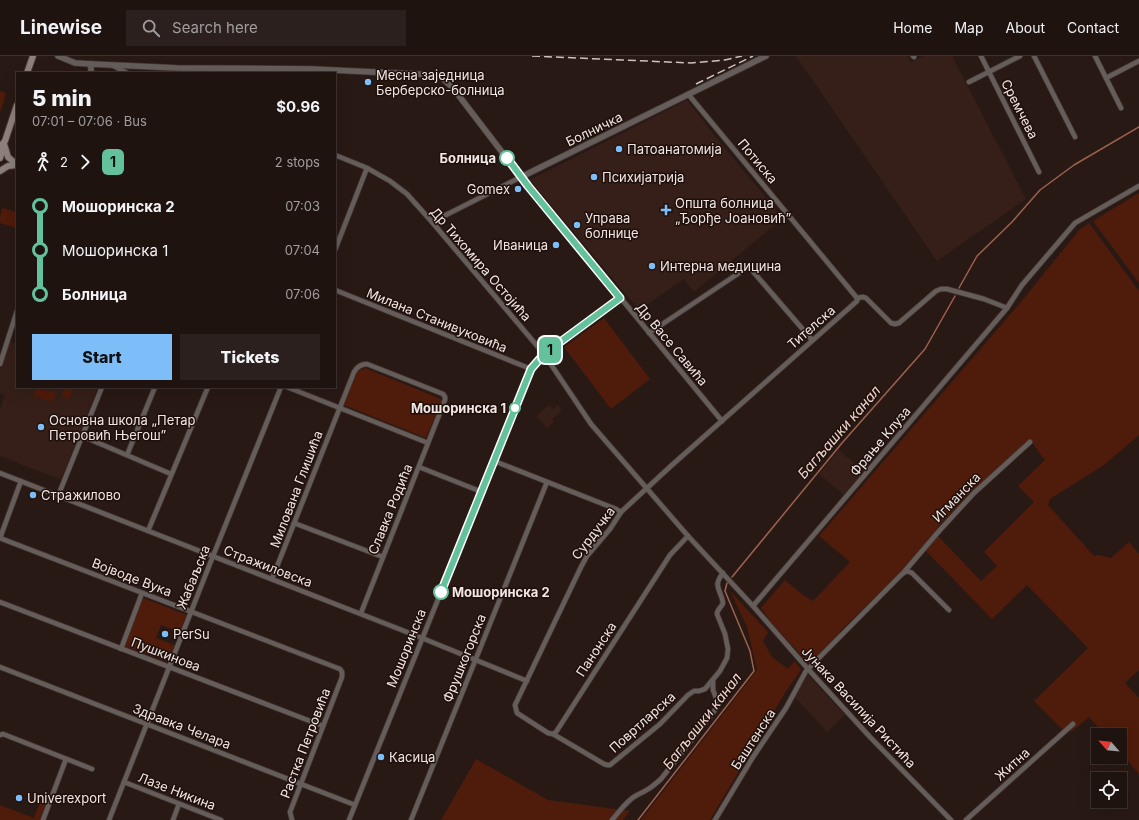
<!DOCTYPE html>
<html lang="en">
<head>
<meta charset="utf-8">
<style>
  :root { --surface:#1f1310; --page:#2c201e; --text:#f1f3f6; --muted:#a19e9f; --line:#3c3230; --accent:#7dbef9 }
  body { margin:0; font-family:Inter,sans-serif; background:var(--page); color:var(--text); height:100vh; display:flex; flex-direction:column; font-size:15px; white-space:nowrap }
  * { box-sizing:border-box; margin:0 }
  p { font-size:13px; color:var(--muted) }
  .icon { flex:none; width:22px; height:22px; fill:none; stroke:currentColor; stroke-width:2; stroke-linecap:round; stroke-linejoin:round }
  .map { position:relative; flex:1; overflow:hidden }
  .details { position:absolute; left:16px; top:16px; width:320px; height:316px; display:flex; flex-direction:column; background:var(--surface); border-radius:0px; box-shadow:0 4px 16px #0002,0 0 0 1px var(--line) }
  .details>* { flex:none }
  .badge { padding:0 8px; border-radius:6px; font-size:14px; line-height:26px }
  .needle { width:26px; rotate:297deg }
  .tools { position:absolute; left:1091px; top:672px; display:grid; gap:8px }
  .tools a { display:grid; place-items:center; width:36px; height:36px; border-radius:0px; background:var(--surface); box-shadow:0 4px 16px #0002,0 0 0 1px var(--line); font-size:20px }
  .map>.badge { position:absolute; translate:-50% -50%; box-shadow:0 0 0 2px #fff }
  .legs { display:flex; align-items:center; gap:6px; height:44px; padding:0 16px; font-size:13px }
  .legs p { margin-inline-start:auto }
  .summary { display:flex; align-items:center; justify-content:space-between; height:68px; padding:0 16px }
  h1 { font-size:22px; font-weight:800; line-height:30px }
  .button { display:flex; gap:8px; margin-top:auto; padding:8px 16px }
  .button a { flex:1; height:46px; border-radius:0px; background:var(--accent); color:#111; font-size:16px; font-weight:800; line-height:46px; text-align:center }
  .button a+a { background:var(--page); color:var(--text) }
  ul { padding:0 16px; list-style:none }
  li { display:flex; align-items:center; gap:14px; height:44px; font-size:15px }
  li i { display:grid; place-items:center; width:6px; height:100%; margin:0 5px; background:currentColor }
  li i::after { content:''; width:10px; height:10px; margin:-5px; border:3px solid; border-radius:50%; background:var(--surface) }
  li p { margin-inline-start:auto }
  li:first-child i { background:linear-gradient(#0000 50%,currentColor 0) }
  li:last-child i { background:linear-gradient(currentColor 50%,#0000 0) }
  header { display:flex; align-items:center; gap:24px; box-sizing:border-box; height:56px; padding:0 20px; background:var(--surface); border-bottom:1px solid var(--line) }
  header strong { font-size:19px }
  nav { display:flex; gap:22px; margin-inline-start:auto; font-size:14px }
  .search { width:280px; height:36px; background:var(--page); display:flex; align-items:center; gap:10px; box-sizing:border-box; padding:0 14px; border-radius:0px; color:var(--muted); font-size:15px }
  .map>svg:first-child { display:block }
  .built { fill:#351f18 }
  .green { fill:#4f1b0a }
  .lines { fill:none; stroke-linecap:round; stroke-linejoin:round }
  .stream { stroke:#9d624e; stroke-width:1.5 }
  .minor-casing { stroke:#453632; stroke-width:6 }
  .tertiary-casing { stroke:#453632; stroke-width:7 }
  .secondary-casing { stroke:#453632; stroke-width:8 }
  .minor { stroke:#655d5a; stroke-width:4.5 }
  .tertiary { stroke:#655d5a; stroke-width:5.5 }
  .secondary { stroke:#8e807c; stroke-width:6 }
  .rail { stroke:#cec2bf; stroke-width:1.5; stroke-dasharray:8 4; stroke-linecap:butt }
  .line-1-casing { stroke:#fff; stroke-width:9 }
  .line-1 { stroke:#63c29c; stroke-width:6 }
  .poi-dot { fill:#7dbef9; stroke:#1f100c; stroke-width:1.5 }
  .stop-1-dot { fill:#fff; stroke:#63c29c; stroke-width:2 }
  .labels { text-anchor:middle; stroke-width:3; stroke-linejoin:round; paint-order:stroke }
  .poi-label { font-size:13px; fill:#f1e6e3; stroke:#1f100c; text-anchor:start }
  .street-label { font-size:13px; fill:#f1e6e3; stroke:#1f100c }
  .stop-label { font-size:13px; font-weight:bold; fill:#f1e6e3; stroke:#1f100c; text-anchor:end }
  .water-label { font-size:14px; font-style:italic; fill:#eed5ce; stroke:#1f100c }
</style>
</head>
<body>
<header>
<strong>Linewise</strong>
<div class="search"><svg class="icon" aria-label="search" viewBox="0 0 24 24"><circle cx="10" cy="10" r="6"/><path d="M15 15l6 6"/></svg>Search here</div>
<nav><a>Home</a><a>Map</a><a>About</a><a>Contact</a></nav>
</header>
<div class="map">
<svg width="1139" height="764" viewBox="0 0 1139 764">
  <rect width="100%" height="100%" fill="#291915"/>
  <g class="built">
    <polygon points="796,0 907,0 911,6 923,0 952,0 1026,143 937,205"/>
    <polygon points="687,44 718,84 783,162 694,236 684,223 639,254 530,124"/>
    <polygon points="9,285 17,288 17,331 98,331 61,424 0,400 0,353 5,339 0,337 0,314"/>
    <polygon points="549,349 553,353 558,349 562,355 552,363 554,366 547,372 536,360"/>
    <polygon points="839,394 864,416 844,439 819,418"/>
    <polygon points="808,619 845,659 827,676 795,641 800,629"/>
  </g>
  <g class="green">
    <polygon points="185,14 299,16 302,17 180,17"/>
    <polygon points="0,35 6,37 0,57"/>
    <polygon points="1139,137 1139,227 1093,165"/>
    <polygon points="2,152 17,156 17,172 0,167 0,161"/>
    <polygon points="1089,167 1139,235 1139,379 1104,409 1050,443 1048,449 1094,500 1099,499 1111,502 1129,486 1139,498 1139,614 1125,627 1139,642 1139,718 1120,696 1120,679 1105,679 1089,661 1071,676 1066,671 1063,674 1034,645 1088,592 1027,529 992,563 926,495 937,479 981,525 997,510 984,496 1034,446 1018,430 1045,404 1030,384 969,438 938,471 924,493 839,576 841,578 809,608 771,566 761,552 785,524 803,539 813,545 850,506 819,480 1020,247 1080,173"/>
    <polygon points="604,262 650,323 611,353 564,291"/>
    <polygon points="365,312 441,343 442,344 426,382 344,349 357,316 360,314"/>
    <polygon points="36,331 56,337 52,346 33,340"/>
    <polygon points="65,331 73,331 70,343 62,341"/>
    <polygon points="730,535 768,576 763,585 772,601 788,613 795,605 801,614 786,635 710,764 641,764 757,614 747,571"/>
    <polygon points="143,542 187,559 180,576 161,569 156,582 175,589 168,606 124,590"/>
    <polygon points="476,703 548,744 630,755 623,764 441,764"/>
    <polygon points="42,740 50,743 42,764 0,764 0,749 34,762"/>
  </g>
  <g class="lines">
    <g class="stream">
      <polyline points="959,232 977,200 1012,166 1040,134 1074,109 1139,71"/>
      <polyline points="732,521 842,387 925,293 955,240"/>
      <polyline points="638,764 754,615 750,595 725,535 727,527"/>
    </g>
    <defs>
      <g id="minor">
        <polyline points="913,0 914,1"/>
        <polyline points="981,0 1039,116"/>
        <polyline points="1034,0 1075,81"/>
        <polyline points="1095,0 1121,52"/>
        <polyline points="112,9 127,17"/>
        <polyline points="1106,22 1139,5"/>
        <polyline points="969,26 1020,0"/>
        <polyline points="688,38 857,242"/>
        <polyline points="335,99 367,112 390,125 407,138 432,166 544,298 591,368 688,480 753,550 1007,252 1022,229 1075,167 1139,130"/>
        <polyline points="432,166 521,121 722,365"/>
        <polyline points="335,194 367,112"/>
        <polyline points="335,234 531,313"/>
        <polyline points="649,277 748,211 750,212 812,284"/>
        <polyline points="0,308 17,255"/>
        <polyline points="287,331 428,387"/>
        <polyline points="82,380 171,418"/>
        <polyline points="127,399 155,331"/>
        <polyline points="494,405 616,453 621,456"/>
        <polyline points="419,411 482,436"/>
        <polyline points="0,417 417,580 527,625"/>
        <polyline points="58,440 102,331"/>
        <polyline points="294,467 383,501"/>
        <polyline points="148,475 208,331"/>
        <polyline points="0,482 340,613 342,616 342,621 290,756 292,764"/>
        <polyline points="0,482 21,425"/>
        <polyline points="904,516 940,474 974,437 1030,386"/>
        <path d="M723,517C712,531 721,533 723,547C722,551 717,553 717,558L725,578L728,593L727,602L720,615L705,633L699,635H694L688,639L660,668L610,709H607L604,708L553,678L548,677L517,657L515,649L581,511L587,500L610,473L621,456L672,409L857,245V242L863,241L866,242L891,267L895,268L899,267L936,235L941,233H947L984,243L1007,252"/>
        <path d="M272,523L354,316C357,311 361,308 367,308L443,338L445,341V344L361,557"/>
        <polyline points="0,546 323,670"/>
        <polyline points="753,550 808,613 870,681 951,764"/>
        <polyline points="121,593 142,537"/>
        <polyline points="0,611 355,749"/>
        <polyline points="553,678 556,676 670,499 688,480"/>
        <polyline points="0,679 3,678 92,713"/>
        <polyline points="124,726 221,764"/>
        <polyline points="43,764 66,703"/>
        <polyline points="109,764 213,500 281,331"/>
        <polyline points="173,764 179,748"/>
        <polyline points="349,764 531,313 544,298 620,241"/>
        <polyline points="411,764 547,426"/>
        <path d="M612,764C619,756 627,744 637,739C648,734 652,731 661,723L712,658L717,651L718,647L713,634V625"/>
        <path d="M715,764L753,701L786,652L806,615L900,520C904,516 906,514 912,517L949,554"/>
        <polyline points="966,764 1073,668"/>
      </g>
      <g id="tertiary">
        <polyline points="58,0 75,7 91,8 177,12 311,13 436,19 442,22 453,32 521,121 766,0"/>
        <polyline points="91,8 91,17"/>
      </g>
      <g id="secondary">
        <polyline points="27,17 33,0"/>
        <polyline points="4,88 8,101 17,109"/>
        <polyline points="0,91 5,85 17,49"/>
        <polyline points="0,102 4,89"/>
        <polyline points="0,115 8,110 17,109"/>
      </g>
    </defs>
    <use href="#minor" class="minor-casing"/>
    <use href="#tertiary" class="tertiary-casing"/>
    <use href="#secondary" class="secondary-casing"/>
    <use href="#minor" class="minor"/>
    <use href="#tertiary" class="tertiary"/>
    <use href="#secondary" class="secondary"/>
    <g class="rail">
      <polyline points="532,0 691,7 725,4 742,0"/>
      <polyline points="696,28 753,0"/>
    </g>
  </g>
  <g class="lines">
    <defs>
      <polyline id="line-1" points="441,536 531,313 544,298 620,242 528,130 507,102"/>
    </defs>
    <use href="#line-1" class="line-1-casing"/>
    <use href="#line-1" class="line-1"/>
  </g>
  <g class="poi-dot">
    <circle cx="368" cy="26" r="4"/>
    <circle cx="619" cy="93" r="4"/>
    <circle cx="594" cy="121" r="4"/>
    <circle cx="518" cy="133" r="4"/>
    <path d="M664 148h4v4h4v4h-4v4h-4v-4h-4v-4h4z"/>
    <circle cx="577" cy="169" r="4"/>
    <circle cx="556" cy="189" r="4"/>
    <circle cx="652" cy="210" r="4"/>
    <circle cx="41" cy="371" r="4"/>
    <circle cx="33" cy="439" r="4"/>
    <circle cx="165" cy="578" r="4"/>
    <circle cx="381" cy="701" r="4"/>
    <circle cx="19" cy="742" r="4"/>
  </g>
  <g class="stop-1-dot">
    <circle cx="507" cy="102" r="7"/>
    <circle cx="515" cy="352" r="5"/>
    <circle cx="441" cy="536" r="7"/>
  </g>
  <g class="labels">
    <g class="poi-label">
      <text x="376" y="24">Месна заједница<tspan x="376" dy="15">Берберско-болница</tspan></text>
      <text x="627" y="98">Патоанатомија</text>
      <text x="602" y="126">Психијатрија</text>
      <text x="510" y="138" text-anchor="end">Gomex</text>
      <text x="675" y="152">Општа болница<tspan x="675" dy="15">„Ђорђе Јоановић”</tspan></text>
      <text x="585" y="167">Управа<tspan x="585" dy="15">болнице</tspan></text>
      <text x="548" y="194" text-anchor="end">Иваница</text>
      <text x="660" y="215">Интерна медицина</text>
      <text x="49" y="369">Основна школа „Петар<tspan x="49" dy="15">Петровић Његош”</tspan></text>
      <text x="41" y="444">Стражилово</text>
      <text x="173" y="583">PerSu</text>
      <text x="389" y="706">Касица</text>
      <text x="27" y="747">Univerexport</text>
    </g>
    <g class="street-label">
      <text transform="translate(1020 53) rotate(63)" y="5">Сремчева</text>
      <text transform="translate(594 73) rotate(-26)" y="5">Болничка</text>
      <text transform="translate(758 105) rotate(50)" y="5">Потиска</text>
      <text transform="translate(481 208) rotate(49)" y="5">Др Тихомира Остојића</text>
      <text transform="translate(437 264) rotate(22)" y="5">Милана Станивуковића</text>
      <text transform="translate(811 271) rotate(-41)" y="5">Тителска</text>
      <text transform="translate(672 288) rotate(50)" y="5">Др Васе Савића</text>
      <text transform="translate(880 385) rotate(-50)" y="5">Фрање Клуза</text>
      <text transform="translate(296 433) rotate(-69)" y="5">Милована Глишића</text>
      <text transform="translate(956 441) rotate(-46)" y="5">Игманска</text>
      <text transform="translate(390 453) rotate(-68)" y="5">Славка Родића</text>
      <text transform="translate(593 477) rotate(-53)" y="5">Сурдучка</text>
      <text transform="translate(268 510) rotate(21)" y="5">Стражиловска</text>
      <text transform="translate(132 521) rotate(21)" y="5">Војводе Вука</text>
      <text transform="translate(193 521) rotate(-68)" y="5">Жабаљска</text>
      <text transform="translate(406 592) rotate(-68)" y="5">Мошоринска</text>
      <text transform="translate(596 593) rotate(-57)" y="5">Панонска</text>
      <text transform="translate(166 598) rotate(21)" y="5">Пушкинова</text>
      <text transform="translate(464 602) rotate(-68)" y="5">Фрушкогорска</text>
      <text transform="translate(859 651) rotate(47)" y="5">Јунака Василија Ристића</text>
      <text transform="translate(642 666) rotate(-42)" y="5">Повртларска</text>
      <text transform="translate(182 670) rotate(21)" y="5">Здравка Челара</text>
      <text transform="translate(753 683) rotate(-57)" y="5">Баштенска</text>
      <text transform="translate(305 687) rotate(-69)" y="5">Растка Петровића</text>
      <text transform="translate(1012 708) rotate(-42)" y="5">Житна</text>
      <text transform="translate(177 735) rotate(21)" y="5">Лазе Никина</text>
    </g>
    <g class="stop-label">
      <text x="496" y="107">Болница</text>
      <text x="506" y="357">Мошоринска 1</text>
      <text x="452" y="541" text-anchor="start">Мошоринска 2</text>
    </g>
    <g class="water-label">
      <text transform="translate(839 376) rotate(-49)" y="5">Багљашки канал</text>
      <text transform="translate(702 665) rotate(-52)" y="5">Багљашки канал</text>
    </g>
  </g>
</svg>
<div class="tools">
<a><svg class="needle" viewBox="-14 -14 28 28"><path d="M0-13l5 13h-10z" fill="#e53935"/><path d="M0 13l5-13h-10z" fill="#a19e9f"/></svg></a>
<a><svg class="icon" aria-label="locate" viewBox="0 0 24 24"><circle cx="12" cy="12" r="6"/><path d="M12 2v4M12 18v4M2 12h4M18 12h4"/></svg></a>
</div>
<b class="badge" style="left:550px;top:294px;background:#63c29c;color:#111">1</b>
<section class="details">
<div class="summary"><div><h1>5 min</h1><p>07:01 – 07:06 · Bus</p></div><b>$0.96</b></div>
<div class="legs"><svg class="icon" aria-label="walk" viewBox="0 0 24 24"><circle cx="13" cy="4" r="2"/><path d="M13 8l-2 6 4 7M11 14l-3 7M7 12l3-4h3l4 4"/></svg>2<svg class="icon" aria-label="forward" viewBox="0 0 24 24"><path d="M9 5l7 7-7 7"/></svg><b class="badge" style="background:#63c29c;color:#111">1</b><p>2 stops</p></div>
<ul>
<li><i style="color:#63c29c"></i><b>Мошоринска 2</b><p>07:03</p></li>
<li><i style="color:#63c29c"></i><span>Мошоринска 1</span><p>07:04</p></li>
<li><i style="color:#63c29c"></i><b>Болница</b><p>07:06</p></li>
</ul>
<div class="button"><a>Start</a><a>Tickets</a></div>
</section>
</div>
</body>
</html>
